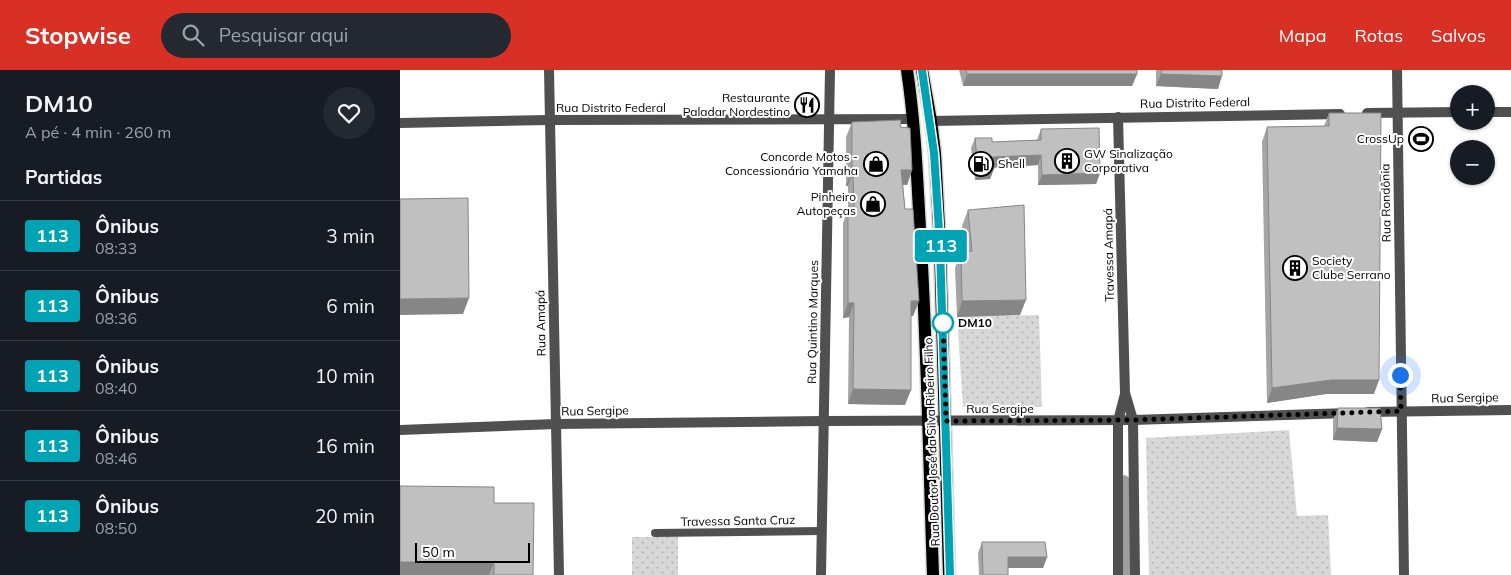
<!DOCTYPE html>
<html lang="pt">
<head>
<meta charset="utf-8">
<style>
  :root { --surface:#171b24; --page:#242831; --text:#f1f3f6; --muted:#9ea1a6; --line:#363941; --accent:#d93025 }
  body { margin:0; font-family:Mulish,sans-serif; background:var(--page); color:var(--text); height:100vh; display:flex; flex-direction:column; font-size:19px; white-space:nowrap }
  * { box-sizing:border-box; margin:0 }
  p { font-size:16px; color:var(--muted) }
  .icon { flex:none; width:28px; height:28px; fill:none; stroke:currentColor; stroke-width:2; stroke-linecap:round; stroke-linejoin:round }
  .map { position:relative; flex:1; overflow:hidden }
  .details { display:flex; flex-direction:column; background:var(--surface); width:400px }
  .details>* { flex:none }
  .badge { padding:0 10px; border-radius:4px; font-size:18px; line-height:32px }
  .controls { position:absolute; left:1050px; top:15px; display:grid; gap:10px }
  .controls a { display:grid; place-items:center; width:45px; height:45px; border-radius:50%; background:var(--surface); box-shadow:0 1px 4px #0004; font-size:25px }
  .scale { position:absolute; left:15px; bottom:12px; width:115px; box-sizing:border-box; padding-left:5px; border:2px solid #000; border-top:0; font-size:14px; line-height:18px; white-space:nowrap; color:#000; -webkit-text-stroke:4px #fff; paint-order:stroke }
  .you { position:absolute; width:25px; height:25px; margin:-12px; border:4px solid #fff; border-radius:50%; background:#1a73e8; box-shadow:0 0 0 8px #1a73e833 }
  .map>.badge { position:absolute; translate:-50% -50%; box-shadow:0 0 0 2px #fff }
  h2 { padding:0 25px; font-size:19px; line-height:45px }
  .round { display:grid; place-items:center; flex:none; width:52px; height:52px; border-radius:26px; background:var(--page) }
  .headline { display:flex; align-items:center; justify-content:space-between; height:85px; padding:0 25px }
  h1 { font-size:24px; font-weight:700; line-height:38px }
  ul { padding:0; list-style:none }
  li { display:flex; align-items:center; gap:15px; height:70px; padding:0 25px; border-top:1px solid var(--line) }
  li div { flex:1 }
  li b { display:block; font-size:19px }
  li em { font-style:normal }
  li .badge { min-width:55px; font-weight:700; text-align:center }
  header { display:flex; align-items:center; gap:30px; box-sizing:border-box; height:70px; padding:0 25px; background:var(--accent); color:#fff }
  header strong { font-size:24px }
  nav { display:flex; gap:28px; margin-inline-start:auto; font-size:18px }
  .search { width:350px; height:45px; background:var(--page); display:flex; align-items:center; gap:12px; box-sizing:border-box; padding:0 18px; border-radius:28px; color:var(--muted); font-size:19px }
  main { display:flex; flex:1; min-height:0 }
  .map>svg:first-child { display:block }
  .grass { fill:url(#grass-dots) }
  .lines { fill:none; stroke-linecap:round; stroke-linejoin:round }
  .canal { stroke:#9e9e9e; stroke-width:16 }
  .primary-casing { stroke:#dbdbdb; stroke-width:15 }
  .lane { stroke:#505050; stroke-width:8 }
  .street { stroke:#505050; stroke-width:10 }
  .primary { stroke:#000; stroke-width:12 }
  .wall { fill:#a5a5a5 }
  .shaded-wall { fill:#868686 }
  .building { fill:#c0c0c0; stroke:#868686 }
  .line-casing { stroke:#fff; stroke-width:11 }
  .line { stroke:#00a3b4; stroke-width:8 }
  .walk { stroke:#000; stroke-width:5; stroke-dasharray:0 9 }
  .stop-dot { fill:#fff; stroke:#00a3b4; stroke-width:2.5 }
  .labels { text-anchor:middle; stroke-width:4; stroke-linejoin:round; paint-order:stroke }
  .poi-label { font-size:12px; fill:#000; stroke:#fff; text-anchor:end }
  .street-label { font-size:12px; fill:#000; stroke:#fff }
  .stop-label { font-size:12px; font-weight:bold; fill:#000; stroke:#fff; text-anchor:start }
</style>
</head>
<body>
<header>
<strong>Stopwise</strong>
<div class="search"><svg class="icon" aria-label="search" viewBox="0 0 24 24"><circle cx="10" cy="10" r="6"/><path d="M15 15l6 6"/></svg>Pesquisar aqui</div>
<nav><a>Mapa</a><a>Rotas</a><a>Salvos</a></nav>
</header>
<main>
<section class="details">
<div class="headline"><div><h1>DM10</h1><p>A pé · 4 min · 260 m</p></div><a class="round"><svg class="icon" aria-label="heart" viewBox="0 0 24 24"><path d="M12 20l-8-8c-3-5 5-10 8-4 3-6 11-1 8 4z"/></svg></a></div>
<h2>Partidas</h2>
<ul>
<li><span class="badge" style="background:#00a3b4;color:#fff">113</span><div><b>Ônibus</b><p>08:33</p></div><em>3 min</em></li>
<li><span class="badge" style="background:#00a3b4;color:#fff">113</span><div><b>Ônibus</b><p>08:36</p></div><em>6 min</em></li>
<li><span class="badge" style="background:#00a3b4;color:#fff">113</span><div><b>Ônibus</b><p>08:40</p></div><em>10 min</em></li>
<li><span class="badge" style="background:#00a3b4;color:#fff">113</span><div><b>Ônibus</b><p>08:46</p></div><em>16 min</em></li>
<li><span class="badge" style="background:#00a3b4;color:#fff">113</span><div><b>Ônibus</b><p>08:50</p></div><em>20 min</em></li>
</ul>
</section>
<div class="map">
<svg width="1111" height="505" viewBox="0 0 1111 505">
  <defs>
    <pattern id="grass-dots" width="8" height="8" patternUnits="userSpaceOnUse" patternTransform="scale(1.25)"><rect width="8" height="8" fill="#d7d7d7"/><path d="M2 2h.1M6 6h.1" fill="none" stroke="#b7b7b7" stroke-width="1.8" stroke-linecap="round"/></pattern>
  </defs>
  <rect width="100%" height="100%" fill="#fff"/>
  <g class="grass">
    <polygon points="639,245 642,337 563,337 557,247"/>
    <polygon points="889,360 897,446 928,445 931,505 749,505 746,368"/>
    <rect x="232" y="467" width="46" height="38"/>
  </g>
  <g class="lines">
    <polyline class="canal" points="723,413 724,505"/>
    <defs>
      <g id="primary">
        <path d="M507,0C515,53 517,106 520,159C527,274 529,390 533,505"/>
        <polyline points="522,0 531,51 535,83 540,176 549,505"/>
      </g>
    </defs>
    <use href="#primary" class="primary-casing"/>
    <polyline class="lane" points="255,463 421,461"/>
    <g class="street">
      <polyline points="149,0 159,505"/>
      <polyline points="997,0 1004,505"/>
      <polyline points="1086,42 1111,42"/>
      <polyline points="967,43 1059,42"/>
      <polyline points="718,47 725,323 733,350 735,505"/>
      <polyline points="531,51 940,44"/>
      <polyline points="0,53 149,50 513,49"/>
      <polyline points="968,342 1111,340"/>
      <polyline points="0,360 156,354 424,351 733,350 949,343"/>
      <polyline points="421,505 430,0"/>
      <polyline points="718,505 718,351 725,324"/>
    </g>
    <use href="#primary" class="primary"/>
  </g>
  <g class="wall">
    <polygon points="559,0 737,0 737,4 732,16 563,16"/>
    <polygon points="756,0 822,0 818,19 756,16"/>
    <polygon points="929,43 974,324 926,324 867,333 862,72 867,57 924,56"/>
    <polygon points="452,52 500,57 512,100 507,115 503,115 505,139 519,231 513,246 511,246 505,335 448,334 449,247 443,248 443,153 448,139 448,116 446,116 446,67"/>
    <polygon points="641,59 700,103 696,114 638,115 638,95 594,97 590,109 575,110 571,78 575,68 592,72 637,70"/>
    <polygon points="568,140 620,245 557,247 555,198 561,182 565,182 562,156"/>
    <polygon points="938,338 982,359 977,372 933,370 933,350"/>
    <polygon points="94,433 133,505 0,505"/>
    <polygon points="582,472 647,487 643,498 608,498 608,505 579,505 578,483"/>
  </g>
  <g class="shaded-wall">
    <polygon points="567,4 737,4 732,16 563,16"/>
    <polygon points="761,4 822,6 818,19 756,16"/>
    <polygon points="641,85 638,95 590,98 593,87"/>
    <polygon points="594,99 590,109 575,110 578,100"/>
    <polygon points="501,100 512,100 507,115 496,115"/>
    <polygon points="452,101 453,101 448,116 446,116"/>
    <polygon points="700,103 696,114 638,115 642,105"/>
    <polygon points="69,228 63,244 0,245 0,229"/>
    <polygon points="626,230 620,245 557,247 562,231"/>
    <polygon points="511,231 519,231 513,246 506,246"/>
    <polygon points="448,233 454,233 449,247 443,248"/>
    <polygon points="931,310 979,310 974,324 926,324 867,333 872,318"/>
    <polygon points="453,319 511,320 505,335 448,334"/>
    <polygon points="937,358 982,359 977,372 933,370"/>
    <polygon points="608,487 647,487 643,498 604,498"/>
    <polygon points="0,492 94,492 89,505 0,505"/>
  </g>
  <g class="building">
    <polygon points="566,0 737,0 737,4 567,4"/>
    <polygon points="761,0 822,0 822,6 761,4"/>
    <polygon points="929,43 981,43 979,310 931,310 872,318 867,57 929,56"/>
    <polygon points="501,50 500,57 510,58 512,100 501,100 505,139 513,139 519,231 511,231 511,320 453,319 454,233 448,233 448,138 454,138 453,101 452,101 452,52"/>
    <polygon points="699,58 700,103 642,105 641,85 593,87 594,99 578,100 575,68 592,68 592,72 641,70 641,59"/>
    <polygon points="68,128 69,228 0,229 0,129"/>
    <polygon points="624,135 626,230 562,231 561,182 572,181 568,140"/>
    <polygon points="938,338 980,338 982,359 937,358"/>
    <polygon points="0,416 94,417 94,433 134,433 133,505 94,505 94,492 0,492"/>
    <polygon points="582,472 645,472 647,487 608,487 608,505 583,505"/>
  </g>
  <g class="lines">
    <defs>
      <polyline id="line" points="522,0 534,83 540,176 550,505"/>
    </defs>
    <use href="#line" class="line-casing"/>
    <use href="#line" class="line"/>
    <polyline class="walk" points="543,253 546,351 733,350 1001,341 1000,305"/>
  </g>
  <defs>
    <symbol id="restaurant-ring" viewBox="-11 -11 22 22"><circle r="9.5" fill="#fff" stroke="#000" stroke-width="1.5"/><path d="M-5-6h1v4h1v-4h1v4h1v-4h1v5L-1.5 .5V6h-2V.5L-5-1ZM5-6V6H3V1.5H1.5Q1.5-4 5-6Z" fill="#000"/></symbol>
    <symbol id="stadium-ring" viewBox="-11 -11 22 22"><circle r="9.5" fill="#fff" stroke="#000" stroke-width="1.5"/><path d="M0-5a6.5 5 0 1 0 0 10a6.5 5 0 1 0 0-10ZM-3.5-1.8h7v3.6h-7Z" fill="#000"/></symbol>
    <symbol id="building-ring" viewBox="-11 -11 22 22"><circle r="9.5" fill="#fff" stroke="#000" stroke-width="1.5"/><path d="M-4-6H4V6H1V3H-1V6H-4ZM-2.5-4.3h1.7v1.8h-1.7ZM.8-4.3h1.7v1.8H.8ZM-2.5-1h1.7V.8h-1.7ZM.8-1h1.7V.8H.8Z" fill="#000"/></symbol>
    <symbol id="shop-ring" viewBox="-11 -11 22 22"><circle r="9.5" fill="#fff" stroke="#000" stroke-width="1.5"/><path d="M-5-2.5h2.3a2.7 3.5 0 0 1 5.4 0H5L5.5 6h-11ZM-1.5-2.5h3a1.5 2.3 0 0 0-3 0Z" fill="#000"/></symbol>
    <symbol id="fuel-ring" viewBox="-11 -11 22 22"><circle r="9.5" fill="#fff" stroke="#000" stroke-width="1.5"/><path d="M-5.5-6h7V0h2V4h1.3V-2.5L3-4.5l.8-.8L6-3V5H2.5V1h-1V6h-7ZM-4.2-4.7v3.2H.2V-4.7Z" fill="#000"/></symbol>
  </defs>
  <g fill-rule="evenodd">
    <use href="#restaurant-ring" x="393" y="21" width="28" height="28"/>
    <use href="#stadium-ring" x="1007" y="55" width="28" height="28"/>
    <use href="#building-ring" x="653" y="77" width="28" height="28"/>
    <use href="#shop-ring" x="462" y="80" width="28" height="28"/>
    <use href="#fuel-ring" x="567" y="80" width="28" height="28"/>
    <use href="#shop-ring" x="459" y="120" width="28" height="28"/>
    <use href="#building-ring" x="881" y="184" width="28" height="28"/>
  </g>
  <circle class="stop-dot" cx="543" cy="253" r="10"/>
  <g class="labels">
    <g class="poi-label">
      <text x="390" y="32">Restaurante<tspan x="390" dy="14">Paladar Nordestino</tspan></text>
      <text x="1004" y="73">CrossUp</text>
      <text x="684" y="88" text-anchor="start">GW Sinalização<tspan x="684" dy="14">Corporativa</tspan></text>
      <text x="458" y="91">Concorde Motos -<tspan x="458" dy="14">Concessionária Yamaha</tspan></text>
      <text x="598" y="98" text-anchor="start">Shell</text>
      <text x="456" y="131">Pinheiro<tspan x="456" dy="14">Autopeças</tspan></text>
      <text x="912" y="195" text-anchor="start">Society<tspan x="912" dy="14">Clube Serrano</tspan></text>
    </g>
    <g class="street-label">
      <text transform="translate(795 33) rotate(-1)" y="4">Rua Distrito Federal</text>
      <text x="211" y="42">Rua Distrito Federal</text>
      <text transform="translate(986 133) rotate(-91)" y="4">Rua Rondônia</text>
      <text transform="translate(709 185) rotate(-91)" y="4">Travessa Amapá</text>
      <text transform="translate(413 252) rotate(-89)" y="4">Rua Quintino Marques</text>
      <text transform="translate(141 253) rotate(-91)" y="4">Rua Amapá</text>
      <text transform="translate(1065 328) rotate(-1)" y="4">Rua Sergipe</text>
      <text x="600" y="343">Rua Sergipe</text>
      <text transform="translate(195 341) rotate(-1)" y="4">Rua Sergipe</text>
      <text transform="translate(532 372) rotate(-92)" y="4">Rua Doutor José da Silva Ribeiro Filho</text>
      <text transform="translate(338 451) rotate(-1)" y="4">Travessa Santa Cruz</text>
    </g>
    <g class="stop-label">
      <text x="558" y="257">DM10</text>
    </g>
  </g>
</svg>
<div class="controls">
<a>+</a>
<a>−</a>
</div>
<div class="scale">50 m</div>
<div class="you" style="left:1000px;top:305px"></div>
<b class="badge" style="left:541px;top:176px;background:#00a3b4;color:#fff">113</b>
</div>
</main>
</body>
</html>
